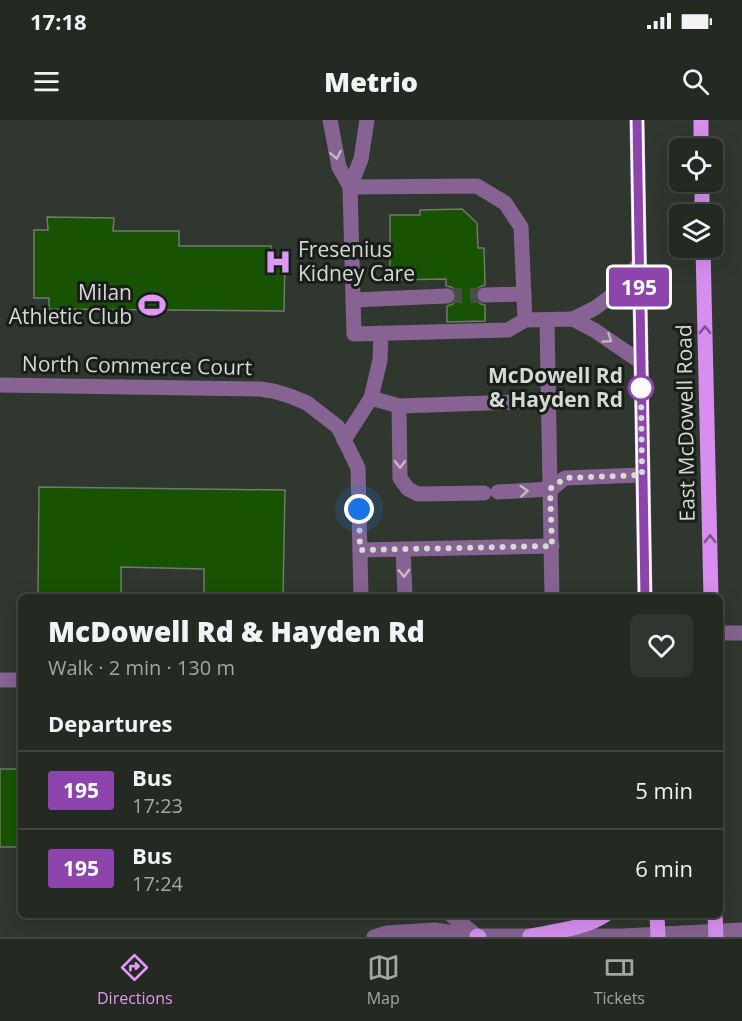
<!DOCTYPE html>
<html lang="en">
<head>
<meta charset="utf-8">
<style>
  :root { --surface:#242922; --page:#30352f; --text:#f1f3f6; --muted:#a3a6a5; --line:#414540; --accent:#dd99f4 }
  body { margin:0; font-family:"Open Sans",sans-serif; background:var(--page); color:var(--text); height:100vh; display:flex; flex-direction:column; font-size:22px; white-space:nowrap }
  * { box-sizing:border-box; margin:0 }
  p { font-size:20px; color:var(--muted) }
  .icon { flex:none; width:33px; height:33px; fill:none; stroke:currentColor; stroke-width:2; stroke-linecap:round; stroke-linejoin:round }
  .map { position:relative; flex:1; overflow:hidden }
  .drawer { position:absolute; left:18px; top:474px; width:705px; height:324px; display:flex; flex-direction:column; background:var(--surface); border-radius:9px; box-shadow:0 6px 24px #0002,0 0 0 2px var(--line) }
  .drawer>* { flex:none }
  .badge { padding:0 12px; border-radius:4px; font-size:21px; line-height:39px }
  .controls { position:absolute; left:669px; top:18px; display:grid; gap:12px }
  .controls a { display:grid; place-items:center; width:54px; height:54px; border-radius:9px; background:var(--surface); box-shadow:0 6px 24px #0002,0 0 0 2px var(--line); font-size:30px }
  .you { position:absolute; width:30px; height:30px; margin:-15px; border:4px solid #fff; border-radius:50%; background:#1a73e8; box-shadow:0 0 0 9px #1a73e833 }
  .map>.badge { position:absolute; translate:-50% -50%; box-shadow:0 0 0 3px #fff }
  h2 { padding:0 30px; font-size:22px; line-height:54px }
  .round { display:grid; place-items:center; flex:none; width:63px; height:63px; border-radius:9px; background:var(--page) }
  .head { display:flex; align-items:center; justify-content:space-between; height:102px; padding:0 30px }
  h1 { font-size:28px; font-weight:800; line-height:45px }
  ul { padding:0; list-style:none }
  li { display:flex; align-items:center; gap:18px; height:78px; padding:0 30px; border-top:2px solid var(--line) }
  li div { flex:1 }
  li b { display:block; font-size:22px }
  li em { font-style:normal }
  li .badge { min-width:66px; font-weight:700; text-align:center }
  .status { display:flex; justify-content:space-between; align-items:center; height:42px; padding:0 30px; background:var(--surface); direction:ltr }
  .status svg { height:16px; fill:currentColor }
  header { display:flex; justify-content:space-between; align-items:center; height:78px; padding:0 30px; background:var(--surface); font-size:27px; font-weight:800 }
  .tabs { display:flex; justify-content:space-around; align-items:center; height:84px; border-top:2px solid var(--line); background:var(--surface); font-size:16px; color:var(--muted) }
  .tabs a { display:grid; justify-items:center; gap:3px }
  .tabs .selected { color:var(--accent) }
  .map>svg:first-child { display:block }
  .building { fill:#185304; stroke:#71796f; stroke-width:1.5 }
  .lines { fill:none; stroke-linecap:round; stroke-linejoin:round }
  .minor-tunnel { stroke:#494f47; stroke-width:15; stroke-dasharray:15 8; stroke-linecap:butt }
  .minor { stroke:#866392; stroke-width:15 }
  .major { stroke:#d78eef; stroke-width:15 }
  .oneway { stroke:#c1bcc4 }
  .oneway2 { stroke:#785684 }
  .line-casing { stroke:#fff; stroke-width:14 }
  .line { stroke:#8e44ad; stroke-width:9 }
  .walk { stroke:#d5dad4; stroke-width:6; stroke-dasharray:0 10.8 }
  .stop-dot { fill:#fff; stroke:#8e44ad; stroke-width:3 }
  .labels { text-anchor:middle; stroke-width:6; stroke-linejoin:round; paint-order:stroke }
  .poi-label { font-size:21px; fill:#d5dad4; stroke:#1a1e1a; text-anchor:start }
  .street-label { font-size:21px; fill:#d5dad4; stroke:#1a1e1a }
  .stop-label { font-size:21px; font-weight:bold; fill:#d5dad4; stroke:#1a1e1a; text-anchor:end }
</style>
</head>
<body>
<div class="status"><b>17:18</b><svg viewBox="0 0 49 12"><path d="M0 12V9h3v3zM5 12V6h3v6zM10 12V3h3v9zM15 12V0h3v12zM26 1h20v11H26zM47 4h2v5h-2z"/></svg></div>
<header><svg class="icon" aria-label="menu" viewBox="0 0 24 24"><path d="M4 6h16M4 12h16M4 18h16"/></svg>Metrio<svg class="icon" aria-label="search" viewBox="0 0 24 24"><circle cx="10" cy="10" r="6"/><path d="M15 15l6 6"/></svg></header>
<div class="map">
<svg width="742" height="817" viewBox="0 0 742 817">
  <rect width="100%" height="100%" fill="#30372e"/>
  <g class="building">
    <polygon points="462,89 477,103 478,128 484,128 485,165 479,167 475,175 477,181 481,184 485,185 485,201 447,202 447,186 453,184 457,176 455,170 451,167 446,166 446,159 390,160 390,95 420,95 420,90"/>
    <polygon points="47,97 114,98 113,111 179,111 179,126 271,126 271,139 285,139 284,191 49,189 49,178 34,178 34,110 48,110"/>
    <polygon points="39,367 285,370 283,477 204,477 204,449 121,447 121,477 38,477"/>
    <rect x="0" y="649" width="21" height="78"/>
  </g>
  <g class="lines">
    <polyline class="minor-tunnel" points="447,176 485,175"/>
    <g class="minor">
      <polyline points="330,0 339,47 350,67"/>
      <polyline points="350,67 361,39 367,0"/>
      <polyline points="485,175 524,174"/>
      <polyline points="353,180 447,176"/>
      <polyline points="573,199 595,188 610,177 639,144"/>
      <polyline points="525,200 508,210 354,214 350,67 477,66 505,83 521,107 525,200 573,199 594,210 641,242"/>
      <polyline points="547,200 552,477"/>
      <polyline points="0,265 260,269 273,271 290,276 307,283 338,307 358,348 361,477"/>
      <polyline points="371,278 399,286 549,281"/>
      <polyline points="399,286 400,358 408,369 418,374 484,373"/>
      <polyline points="344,320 371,278 380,240 381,213"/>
      <polyline points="498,372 551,369 565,358 642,355"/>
      <polyline points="403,429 405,477"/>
      <polyline points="360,430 552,426"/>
      <polyline points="720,513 742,513"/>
      <polyline points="0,560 21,560"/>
      <polyline points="451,795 477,816"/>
      <polyline points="374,817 387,813 435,810 477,816 623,816 742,810"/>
    </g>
    <g class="major">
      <polyline points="637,0 645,477"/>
      <polyline points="701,0 701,28"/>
      <polyline points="702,62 702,94"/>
      <polyline points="703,128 711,477"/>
      <polyline points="657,795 658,817"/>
      <polyline points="715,795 716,817"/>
      <polyline points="477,816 479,817"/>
      <path d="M530,816C555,811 584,809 605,795"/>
    </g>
  </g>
  <defs><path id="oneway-chevron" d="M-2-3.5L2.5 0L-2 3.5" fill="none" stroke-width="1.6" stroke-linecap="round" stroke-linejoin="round" transform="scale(1.5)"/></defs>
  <g class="oneway">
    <use href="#oneway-chevron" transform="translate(336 35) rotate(79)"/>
    <use href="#oneway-chevron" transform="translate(608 219) rotate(34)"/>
    <use href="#oneway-chevron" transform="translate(400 344) rotate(89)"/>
    <use href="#oneway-chevron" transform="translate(524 371) rotate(-4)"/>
    <use href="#oneway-chevron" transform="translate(404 453) rotate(88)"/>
  </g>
  <g class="oneway2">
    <use href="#oneway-chevron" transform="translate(705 210) rotate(-91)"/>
    <use href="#oneway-chevron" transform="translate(710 419) rotate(-91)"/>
  </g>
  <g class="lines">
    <defs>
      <polyline id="line" points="637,0 645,477"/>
    </defs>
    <use href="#line" class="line-casing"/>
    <use href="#line" class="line"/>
    <polyline class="walk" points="359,389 360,430 552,426 550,369 565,358 642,355 641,268"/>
  </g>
  <defs>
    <symbol id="hospital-bare" viewBox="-9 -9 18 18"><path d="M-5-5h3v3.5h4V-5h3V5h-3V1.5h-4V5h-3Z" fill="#dd99f4" stroke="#1a1e1a" stroke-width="2.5" paint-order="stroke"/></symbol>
    <symbol id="stadium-bare" viewBox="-9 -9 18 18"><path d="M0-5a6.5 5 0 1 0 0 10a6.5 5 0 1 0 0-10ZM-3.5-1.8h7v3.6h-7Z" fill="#dd99f4" stroke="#1a1e1a" stroke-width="2.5" paint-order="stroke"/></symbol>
  </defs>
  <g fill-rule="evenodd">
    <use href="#hospital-bare" x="259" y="123" width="38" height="38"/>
    <use href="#stadium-bare" x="133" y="166" width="38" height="38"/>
  </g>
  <circle class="stop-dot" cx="641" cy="268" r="12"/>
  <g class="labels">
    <g class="poi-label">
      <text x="298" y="137">Fresenius<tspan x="298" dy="24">Kidney Care</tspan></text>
      <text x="132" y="180" text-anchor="end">Milan<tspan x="132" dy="24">Athletic Club</tspan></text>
    </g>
    <g class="street-label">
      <text transform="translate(137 246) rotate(1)" y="7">North Commerce Court</text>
      <text transform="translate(686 303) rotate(-91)" y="7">East McDowell Road</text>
    </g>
    <g class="stop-label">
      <text x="623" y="263">McDowell Rd<tspan x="623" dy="24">&amp; Hayden Rd</tspan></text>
    </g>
  </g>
</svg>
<div class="controls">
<a><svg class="icon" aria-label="locate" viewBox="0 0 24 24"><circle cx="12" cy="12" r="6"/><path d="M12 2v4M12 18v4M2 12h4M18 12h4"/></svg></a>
<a><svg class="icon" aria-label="layers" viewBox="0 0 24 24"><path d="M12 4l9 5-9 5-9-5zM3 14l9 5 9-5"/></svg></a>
</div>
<div class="you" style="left:359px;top:389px"></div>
<b class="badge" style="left:639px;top:167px;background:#8e44ad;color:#fff">195</b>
<section class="drawer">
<div class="head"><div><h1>McDowell Rd &amp; Hayden Rd</h1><p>Walk · 2 min · 130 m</p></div><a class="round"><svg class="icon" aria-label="heart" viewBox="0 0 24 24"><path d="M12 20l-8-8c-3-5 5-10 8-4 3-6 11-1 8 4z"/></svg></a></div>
<h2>Departures</h2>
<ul>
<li><span class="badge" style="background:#8e44ad;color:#fff">195</span><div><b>Bus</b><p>17:23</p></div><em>5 min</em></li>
<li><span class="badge" style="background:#8e44ad;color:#fff">195</span><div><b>Bus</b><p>17:24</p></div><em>6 min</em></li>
</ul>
</section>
</div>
<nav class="tabs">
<a class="selected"><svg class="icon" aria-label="directions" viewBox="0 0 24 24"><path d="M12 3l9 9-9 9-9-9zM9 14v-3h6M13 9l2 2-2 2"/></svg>Directions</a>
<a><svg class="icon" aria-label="map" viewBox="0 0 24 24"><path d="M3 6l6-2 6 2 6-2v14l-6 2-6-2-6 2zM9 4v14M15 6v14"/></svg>Map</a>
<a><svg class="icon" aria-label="tickets" viewBox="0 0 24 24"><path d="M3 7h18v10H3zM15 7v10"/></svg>Tickets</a>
</nav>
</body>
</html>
